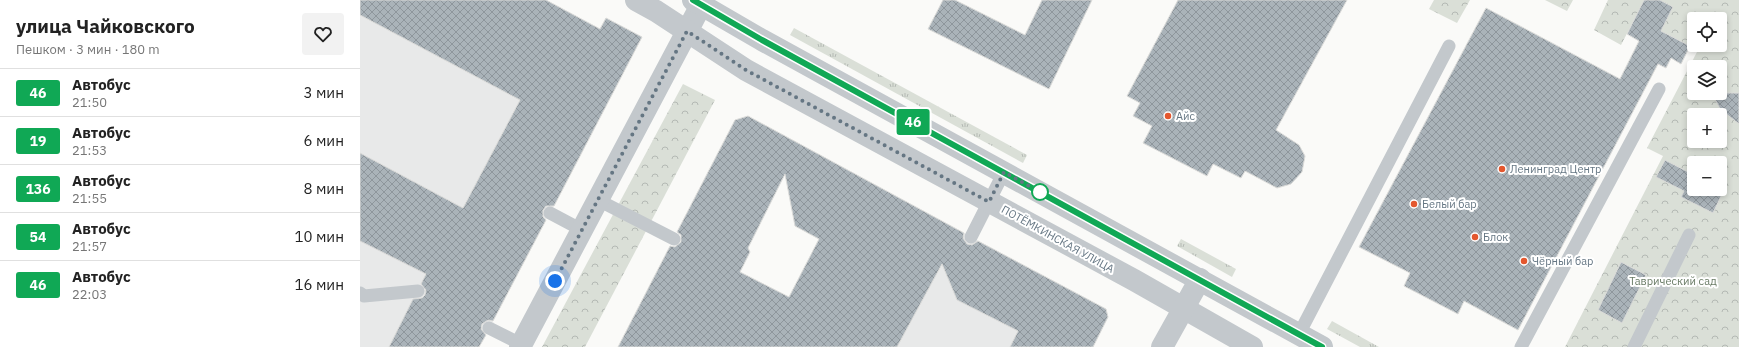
<!DOCTYPE html>
<html lang="ru">
<head>
<meta charset="utf-8">
<style>
  :root { --surface:#fff; --page:#f2f2f2; --text:#222; --muted:#767676; --line:#e0e0e0 }
  body { margin:0; font-family:"IBM Plex Sans",sans-serif; background:var(--page); color:var(--text); height:100vh; display:flex; flex-direction:column; font-size:15px; white-space:nowrap }
  * { box-sizing:border-box; margin:0 }
  p { font-size:13px; color:var(--muted) }
  .icon { flex:none; width:22px; height:22px; fill:none; stroke:currentColor; stroke-width:2; stroke-linecap:round; stroke-linejoin:round }
  .map { position:relative; flex:1; overflow:hidden }
  .drawer { display:flex; flex-direction:column; background:var(--surface); width:360px }
  .drawer>* { flex:none }
  .badge { padding:0 8px; border-radius:3px; font-size:14px; line-height:26px }
  .controls { position:absolute; left:1327px; top:12px; display:grid; gap:8px }
  .controls a { display:grid; place-items:center; width:40px; height:40px; border-radius:4px; background:var(--surface); box-shadow:0 2px 6px #0003; font-size:20px }
  .you { position:absolute; width:20px; height:20px; margin:-10px; border:3px solid #fff; border-radius:50%; background:#1a73e8; box-shadow:0 0 0 6px #1a73e833 }
  .map>.badge { position:absolute; translate:-50% -50%; box-shadow:0 0 0 2px #fff }
  .round { display:grid; place-items:center; flex:none; width:42px; height:42px; border-radius:4px; background:var(--page) }
  .headline { display:flex; align-items:center; justify-content:space-between; height:68px; padding:0 16px }
  h1 { font-size:19px; font-weight:700; line-height:30px }
  ul { padding:0; list-style:none }
  li { display:flex; align-items:center; gap:12px; height:48px; padding:0 16px; border-top:1px solid var(--line) }
  li div { flex:1 }
  li b { display:block; font-size:15px }
  li em { font-style:normal }
  li .badge { min-width:44px; font-weight:700; text-align:center }
  main { display:flex; flex:1; min-height:0 }
  .map>svg:first-child { display:block }
  .built { fill:#e8e9e9 }
  .grass { fill:url(#grass-tufts) }
  .park { fill:url(#park-crowns); fill-rule:evenodd }
  .building { fill:url(#building-cross-hatch); stroke:#dcdcda; fill-rule:evenodd }
  .lines { fill:none; stroke-linecap:round; stroke-linejoin:round }
  .service { stroke:#c3c8cc; stroke-width:13 }
  .minor { stroke:#c3c8cc; stroke-width:22 }
  .tertiary { stroke:#c3c8cc; stroke-width:22 }
  .line-casing { stroke:#fff; stroke-width:9 }
  .line { stroke:#10a855; stroke-width:6 }
  .walk { stroke:#657683; stroke-width:4; stroke-dasharray:0 7.2 }
  .poi-dot { fill:#e4572e; stroke:#fff; stroke-width:1.5 }
  .stop-dot { fill:#fff; stroke:#10a855; stroke-width:2 }
  .labels { text-anchor:middle; stroke-width:4; stroke-linejoin:round; paint-order:stroke }
  .poi-label { font-size:11px; fill:#657683; stroke:#fff; text-anchor:start }
  .street-label { font-size:11px; fill:#657683; stroke:#fff }
  .park-label { font-size:11px; fill:#687a64; stroke:#fff }
</style>
</head>
<body>
<main>
<section class="drawer">
<div class="headline"><div><h1>улица Чайковского</h1><p>Пешком · 3 мин · 180 m</p></div><a class="round"><svg class="icon" aria-label="heart" viewBox="0 0 24 24"><path d="M12 20l-8-8c-3-5 5-10 8-4 3-6 11-1 8 4z"/></svg></a></div>
<ul>
<li><span class="badge" style="background:#10a855;color:#fff">46</span><div><b>Автобус</b><p>21:50</p></div><em>3 мин</em></li>
<li><span class="badge" style="background:#10a855;color:#fff">19</span><div><b>Автобус</b><p>21:53</p></div><em>6 мин</em></li>
<li><span class="badge" style="background:#10a855;color:#fff">136</span><div><b>Автобус</b><p>21:55</p></div><em>8 мин</em></li>
<li><span class="badge" style="background:#10a855;color:#fff">54</span><div><b>Автобус</b><p>21:57</p></div><em>10 мин</em></li>
<li><span class="badge" style="background:#10a855;color:#fff">46</span><div><b>Автобус</b><p>22:03</p></div><em>16 мин</em></li>
</ul>
</section>
<div class="map">
<svg width="1379" height="347" viewBox="0 0 1379 347">
  <defs>
    <pattern id="grass-tufts" width="24" height="20" patternUnits="userSpaceOnUse"><rect width="24" height="20" fill="#dadfd7"/><path d="M3 7l-1-3M5 7V3M7 7l1-3M15 17l-1-3M17 17v-4M19 17l1-3" fill="none" stroke="#b4b9b4"/></pattern>
    <pattern id="park-crowns" width="20" height="18" patternUnits="userSpaceOnUse"><rect width="20" height="18" fill="#dadfd7"/><path d="M2 6a3 3 0 1 1 6 0M12 15a3 3 0 1 1 6 0" fill="none" stroke="#b4b9b4"/></pattern>
    <pattern id="building-cross-hatch" width="8" height="8" patternUnits="userSpaceOnUse"><rect width="8" height="8" fill="#aab3b9"/><path d="M0 0l8 8M0 8l8-8" fill="none" stroke="#8e969c"/></pattern>
  </defs>
  <rect width="100%" height="100%" fill="#fafaf8"/>
  <g class="built">
    <polygon points="0,0 186,0 240,29 246,18 282,37 119,347 0,347"/>
    <polygon points="568,214 746,309 748,317 733,347 499,347"/>
  </g>
  <g class="grass">
    <polygon points="434,28 667,155 663,163 430,35"/>
    <polygon points="821,239 876,269 872,277 817,246"/>
    <polygon points="972,321 1019,347 1000,347 967,329"/>
  </g>
  <g class="park">
    <polygon points="1074,0 1110,0 1097,23 1069,9"/>
    <polygon points="1185,0 1213,0 1207,11"/>
    <path d="M1248,0H1379V347H1205L1303,156L1287,148L1338,50L1275,18L1261,45L1234,30ZM1334,19H1360V45H1334ZM1334,67H1360V93H1334ZM1334,115H1360V141H1334ZM1334,163H1360V189H1334Z"/>
    <polygon points="323,84 355,100 225,347 182,347"/>
  </g>
  <g class="building">
    <polygon points="0,0 186,0 240,29 246,18 282,37 194,206 186,206 183,210 183,217 186,220 133,321 128,320 122,324 121,329 126,335 119,347 29,347 53,299 62,298 65,295 66,290 61,284 66,274 0,241 0,153 103,208 160,100 0,15"/>
    <polygon points="583,0 595,0 665,35 682,0 732,0 689,89 568,29"/>
    <polygon points="818,0 987,0 916,130 939,145 945,156 942,172 931,184 917,188 885,171 881,178 853,164 847,176 783,143 792,126 773,116 780,103 767,96"/>
    <polygon points="1284,0 1300,0 1313,7 1301,31 1330,46 1321,64 1311,58 1306,68 1298,64 1158,330 1104,301 1098,314 1044,286 1050,273 999,247 1126,8 1260,79 1279,41 1267,34"/>
    <polygon points="1352,93 1379,93 1379,124 1360,109"/>
    <path d="M388,116L604,233L603,238L607,244L612,245L618,241L746,309L748,317L733,347H650L658,331L597,300L582,264L537,347H258L310,246L315,247L321,242V235L317,232L375,120ZM425,174L435,226L459,239L429,297L380,272L390,252L388,248Z"/>
    <polygon points="1305,160 1334,175 1334,189 1360,188 1364,190 1353,213 1321,197 1324,191 1296,177"/>
    <polygon points="1261,262 1286,275 1262,323 1238,310"/>
  </g>
  <g class="lines">
    <g class="service">
      <polyline points="238,200 314,239"/>
      <polyline points="190,213 222,230"/>
      <polyline points="611,237 644,172"/>
      <polyline points="0,293 4,296 58,291"/>
      <polyline points="129,328 161,344"/>
      <polyline points="939,334 1089,46"/>
      <polyline points="1161,347 1299,89"/>
      <polyline points="1274,347 1329,235"/>
    </g>
    <polyline class="minor" points="160,347 341,5"/>
    <g class="tertiary">
      <polyline points="276,0 296,11 386,70 774,280 892,347"/>
      <polyline points="333,0 402,40 962,347"/>
      <polyline points="802,347 840,279"/>
    </g>
  </g>
  <g class="lines">
    <defs>
      <polyline id="line" points="333,0 402,40 962,347"/>
    </defs>
    <use href="#line" class="line-casing"/>
    <use href="#line" class="line"/>
    <polyline class="walk" points="195,281 327,31 386,70 629,202 644,172 680,192"/>
  </g>
  <g class="poi-dot">
    <circle cx="808" cy="116" r="4"/>
    <circle cx="1142" cy="169" r="4"/>
    <circle cx="1054" cy="204" r="4"/>
    <circle cx="1115" cy="237" r="4"/>
    <circle cx="1164" cy="261" r="4"/>
  </g>
  <circle class="stop-dot" cx="680" cy="192" r="8"/>
  <g class="labels">
    <g class="poi-label">
      <text x="816" y="120">Айс</text>
      <text x="1150" y="173">Ленинград Центр</text>
      <text x="1062" y="208">Белый бар</text>
      <text x="1123" y="241">Блок</text>
      <text x="1172" y="265">Чёрный бар</text>
    </g>
    <g class="street-label">
      <text transform="translate(698 239) rotate(29)" y="4">ПОТЁМКИНСКАЯ УЛИЦА</text>
    </g>
    <g class="park-label">
      <text x="1313" y="285">Таврический сад</text>
    </g>
  </g>
</svg>
<div class="controls">
<a><svg class="icon" aria-label="locate" viewBox="0 0 24 24"><circle cx="12" cy="12" r="6"/><path d="M12 2v4M12 18v4M2 12h4M18 12h4"/></svg></a>
<a><svg class="icon" aria-label="layers" viewBox="0 0 24 24"><path d="M12 4l9 5-9 5-9-5zM3 14l9 5 9-5"/></svg></a>
<a>+</a>
<a>−</a>
</div>
<div class="you" style="left:195px;top:281px"></div>
<b class="badge" style="left:553px;top:122px;background:#10a855;color:#fff">46</b>
</div>
</main>
</body>
</html>
